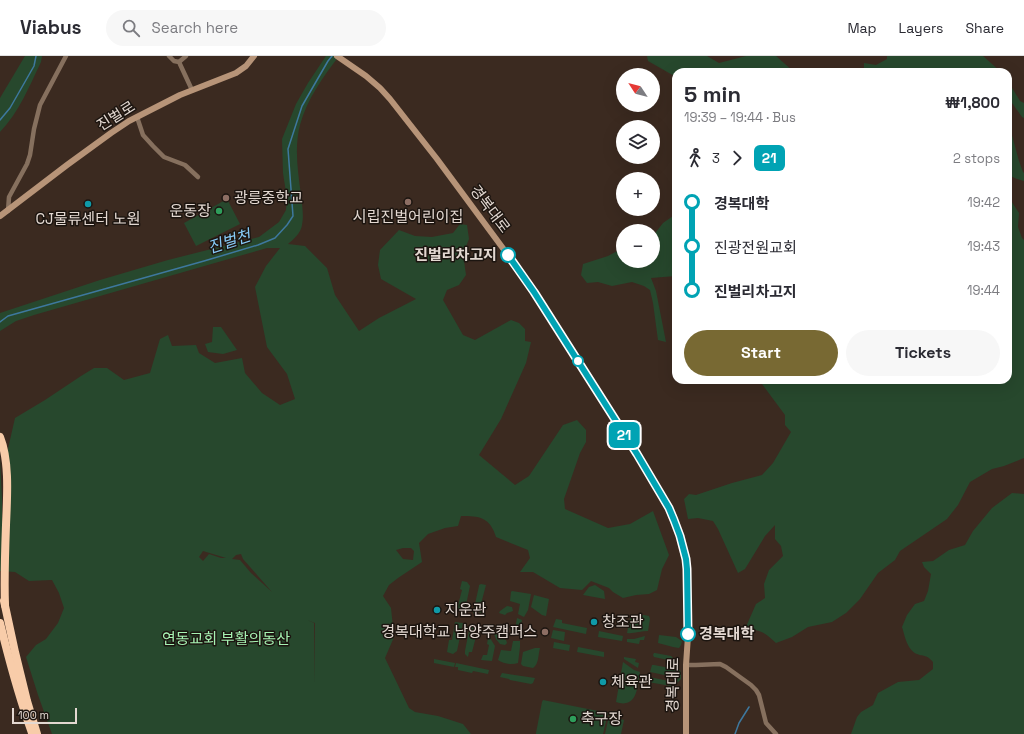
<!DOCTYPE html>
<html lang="en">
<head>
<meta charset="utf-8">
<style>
  :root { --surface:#fff; --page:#f7f7f7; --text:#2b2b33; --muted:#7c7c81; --line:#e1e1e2; --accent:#786933 }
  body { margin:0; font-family:"Space Grotesk","Noto Sans KR",sans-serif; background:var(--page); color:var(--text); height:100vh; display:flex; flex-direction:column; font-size:15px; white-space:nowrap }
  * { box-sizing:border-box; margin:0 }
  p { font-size:13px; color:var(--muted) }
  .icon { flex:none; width:22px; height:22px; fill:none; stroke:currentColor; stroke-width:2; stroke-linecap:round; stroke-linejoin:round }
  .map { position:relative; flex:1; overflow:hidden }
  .details { position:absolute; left:672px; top:12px; width:340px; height:316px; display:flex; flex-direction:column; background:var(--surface); border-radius:12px; box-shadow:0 4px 16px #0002 }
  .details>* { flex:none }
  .badge { padding:0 8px; border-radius:6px; font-size:14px; line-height:26px }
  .needle { width:26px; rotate:306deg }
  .controls { position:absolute; left:616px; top:12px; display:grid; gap:8px }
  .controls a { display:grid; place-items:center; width:44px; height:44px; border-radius:50%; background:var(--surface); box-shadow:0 4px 16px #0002; font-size:20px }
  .scale { position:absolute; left:12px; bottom:10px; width:65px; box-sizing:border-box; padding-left:4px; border:2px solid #e3d8d1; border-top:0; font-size:11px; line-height:14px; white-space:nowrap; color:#e3d8d1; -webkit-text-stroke:3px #1c1510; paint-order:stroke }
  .map>.badge { position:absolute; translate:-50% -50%; box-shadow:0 0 0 2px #fff }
  .legs { display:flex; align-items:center; gap:6px; height:44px; padding:0 12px; font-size:13px }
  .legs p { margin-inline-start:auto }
  .headline { display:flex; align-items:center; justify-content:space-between; height:68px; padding:0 12px }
  h1 { font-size:22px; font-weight:700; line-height:30px }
  .cta { display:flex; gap:8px; margin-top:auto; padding:8px 12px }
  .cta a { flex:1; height:46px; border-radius:24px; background:var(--accent); color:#fff; font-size:16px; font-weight:700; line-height:46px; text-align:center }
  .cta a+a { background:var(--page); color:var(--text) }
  ul { padding:0 12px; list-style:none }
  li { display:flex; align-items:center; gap:14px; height:44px; font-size:15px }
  li i { display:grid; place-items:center; width:6px; height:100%; margin:0 5px; background:currentColor }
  li i::after { content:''; width:10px; height:10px; margin:-5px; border:3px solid; border-radius:50%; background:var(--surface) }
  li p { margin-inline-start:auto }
  li:first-child i { background:linear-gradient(#0000 50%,currentColor 0) }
  li:last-child i { background:linear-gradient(currentColor 50%,#0000 0) }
  header { display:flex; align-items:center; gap:24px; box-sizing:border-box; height:56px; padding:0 20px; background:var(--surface); border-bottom:1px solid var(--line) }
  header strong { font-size:19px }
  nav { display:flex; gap:22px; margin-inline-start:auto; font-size:14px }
  .search { width:280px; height:36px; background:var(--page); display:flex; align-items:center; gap:10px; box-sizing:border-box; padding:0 14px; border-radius:22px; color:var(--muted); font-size:15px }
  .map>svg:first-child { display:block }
  .green { fill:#27482d; fill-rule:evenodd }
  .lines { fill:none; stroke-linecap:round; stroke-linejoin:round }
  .stream { stroke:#3e789e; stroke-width:1.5 }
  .street { stroke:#86705e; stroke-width:4.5 }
  .secondary { stroke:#b79478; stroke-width:6 }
  .highway { stroke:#f8cca9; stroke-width:8 }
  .line-1-casing { stroke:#fff; stroke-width:9 }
  .line-1 { stroke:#00a3b4; stroke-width:6 }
  .education-dot { fill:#8d6e63; stroke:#1c1510; stroke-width:1.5 }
  .culture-dot { fill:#0f9aa8; stroke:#1c1510; stroke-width:1.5 }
  .leisure-dot { fill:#2e9e5b; stroke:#1c1510; stroke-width:1.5 }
  .stop-1-dot { fill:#fff; stroke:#00a3b4; stroke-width:2 }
  .labels { text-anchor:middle; stroke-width:3; stroke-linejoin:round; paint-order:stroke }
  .street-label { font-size:15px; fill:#e3d8d1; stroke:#1c1510 }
  .poi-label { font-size:15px; fill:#e3d8d1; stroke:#1c1510; text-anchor:start }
  .stop-label { font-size:15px; font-weight:bold; fill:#e3d8d1; stroke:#1c1510; text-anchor:end }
  .park-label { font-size:15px; fill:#a6f2b2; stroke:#1c1510 }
  .water-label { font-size:16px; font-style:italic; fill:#87c9f5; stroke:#1c1510 }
</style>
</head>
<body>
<header>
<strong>Viabus</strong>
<div class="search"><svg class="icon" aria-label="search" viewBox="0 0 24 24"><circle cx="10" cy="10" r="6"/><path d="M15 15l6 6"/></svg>Search here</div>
<nav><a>Map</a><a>Layers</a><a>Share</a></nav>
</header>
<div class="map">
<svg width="1024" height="678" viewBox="0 0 1024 678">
  <rect width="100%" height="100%" fill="#3b2a20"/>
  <g class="green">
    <path d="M25,0H42L41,6C29,31 19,56 0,76V42Z"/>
    <path d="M326,0H339C323,21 307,43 300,69C294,92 298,116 301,139C302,149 304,159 302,169C301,177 293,184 288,188L305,190L327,212L335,239L359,275L379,262L416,243L381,223L378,209L380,194L399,174L415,180L432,181L453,177L460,168L467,169L469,183L463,198L466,219L459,229L447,234L443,244L463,279L475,284L511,264L519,267L525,273V285L531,286L526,307L501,363L479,399L515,429L529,420L563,369L577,364L586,374V386L580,397L564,443L565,453L608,472L630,468L653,455L669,499L662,513L657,534L649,538L636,539L623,542L613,536L609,532L591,525L582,534L560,532L533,516H520L530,502L528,494L496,481C490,461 479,460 461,460L458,470L445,472L428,478L419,487L422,506L398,522L389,529L383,540L391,552L394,581L385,602L409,652L415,656L438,660L463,668L471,678H52L38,639L26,601L36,589L46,583L58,567L64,552L59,537L52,524L29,525L15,516L0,515V403L2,443V465L5,466L7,397L15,362L45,344L81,320L94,312H107L124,324L150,317L160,283L168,279L172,290L196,289L199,297L215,307L242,302L245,317L262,337L280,349L295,343L287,318L267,291L255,231L266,210L280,192H267L34,259L16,265L0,275V257L100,224L168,204L259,181L279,166L286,154L287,143L283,117L282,83L296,48L308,27ZM403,492H411L414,495L413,504L403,503L396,494ZM203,495L226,502H221L209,498L203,505L199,501ZM241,498L243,503L272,536L251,517L240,504L232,503L236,499ZM307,564L315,567V628L314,567Z"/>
    <polygon points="647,0 707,0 719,7 746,0 776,0 794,16 676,16 676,21 648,5"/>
    <polygon points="887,0 983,0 1001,16 864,16 864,7 876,9 887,3"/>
    <polygon points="1008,25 1020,45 1024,47 1024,62 1022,61 1012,47 1008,48"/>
    <polygon points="1008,69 1010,72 1019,105 1023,116 1024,117 1024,125 1017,123 1008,119"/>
    <path d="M1008,140L1019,157L1018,171L1022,182L1024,184V402L1004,410L992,413L970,426L958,449L947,463L900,495L895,504L878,517L860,543L846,557L832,566L808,571L792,581L776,587C764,576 761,574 745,573L756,548L765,542L764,528L769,514L783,500L781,490L775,483V469L765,480L745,513L738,517L718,473L713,465L698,462L688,463L684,443L689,438L696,439L732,427L762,419L773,407L791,376L785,369V359L759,324H1008Z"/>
    <polygon points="227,143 240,168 196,190 184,167"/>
    <polygon points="676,158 676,220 651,222 656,235 666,286 658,284 653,247 650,234 644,230 632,226 612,230 598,226 587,227 581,219 583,208 608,200 623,192 623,205 653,205 653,180 663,167"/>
    <polygon points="213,271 221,271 237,294 223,298 208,296 205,288 212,286"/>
    <path d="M1012,437L1024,438V678H851L857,661L861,656L873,649L878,637L898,626L919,624L933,613V606C926,598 925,601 917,598C907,594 905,580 902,571L907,559L915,548L924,545L928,535L931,518L924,511L922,506L933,505L949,494L965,489L973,475L992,452Z"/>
    <polygon points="462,525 467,526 470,530 465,554 457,553 462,534 460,533"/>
    <polygon points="481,528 486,529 482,544 484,545 482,557 478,556 477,558 473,557 479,530 479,529"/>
    <polygon points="595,529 604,535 605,543 583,539 589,531"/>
    <polygon points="512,535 531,538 528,554 524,561 518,558 520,548 510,545 511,536"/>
    <polygon points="534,539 549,543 546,560 542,559 531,551"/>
    <polygon points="507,550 512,551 513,555 507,557 505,559 499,557 500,555"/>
    <path d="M639,559H644L649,560L650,563L648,575C641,575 633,578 627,577L630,562L637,564Z"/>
    <polygon points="517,562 522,564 521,569 519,580 514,580"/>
    <polygon points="556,563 562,564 562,567 587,572 586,578 553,571"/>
    <polygon points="455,566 463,567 457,595 453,598 447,596 449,584 452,584"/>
    <polygon points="470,569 475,570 475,572 478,573 472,596 469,596 468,601 465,598 465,595"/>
    <polygon points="553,574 565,576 564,585 551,582"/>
    <polygon points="599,575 623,580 622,585 598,581"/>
    <polygon points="489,577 490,577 490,582 495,590 492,605 481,604 483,599 487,599 489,589 487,588"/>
    <polygon points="494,578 502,579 504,583 506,584 507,587 505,589 500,588 496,583"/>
    <polygon points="659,579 676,581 682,585 681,589 679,592 673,591 658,587"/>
    <polygon points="645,580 644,584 640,584 639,588 627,586 627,583 634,583"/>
    <path d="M513,585H520V591L518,607C512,609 503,608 498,604L501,594L511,595Z"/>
    <polygon points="554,586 570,589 569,595 553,592"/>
    <polygon points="578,591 604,596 604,601 577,596"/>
    <path d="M535,592H540C538,599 539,608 533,612L523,610L521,608L523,596Z"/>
    <polygon points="654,597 655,597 671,600 673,602 672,603 668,604 654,601 653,599"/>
    <polygon points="624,601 636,603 635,606 639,607 638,612 624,603"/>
    <polygon points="434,603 455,607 454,611 434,607"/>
    <path d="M623,606L634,614L640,616C638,626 638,645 626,647C623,648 619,647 616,646Z"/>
    <polygon points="456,607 489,614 488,618 473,615 472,617 458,614 458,611 455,611"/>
    <polygon points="652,609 654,609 680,614 681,617 681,623 677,627 674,621 650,616"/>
    <polygon points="502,617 535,622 533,627 531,628 510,624 509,623 500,621"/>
    <polygon points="649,621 669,625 671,626 672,629 671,630 648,626"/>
    <polygon points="543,644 608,657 603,678 536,678 536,677 542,646"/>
    <polygon points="609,660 624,664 621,678 605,678"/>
  </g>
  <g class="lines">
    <g class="stream">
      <polyline points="0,64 10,52 34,10 36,0"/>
      <polyline points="0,266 8,260 108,232 204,205 258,189 275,182 287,169 293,160 288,93 302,50 328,5 332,0"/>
      <polyline points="735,678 739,667 749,651"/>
    </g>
    <g class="street">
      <polyline points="169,0 174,5 179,6 192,34"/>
      <polyline points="179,6 186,0"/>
      <polyline points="137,61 143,79 153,90 164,101 185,109 198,121"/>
      <polyline points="8,155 9,141 27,108 30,99 34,73 40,49 66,0"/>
      <polyline points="686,609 696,609 720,608 726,611 751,629 756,634 759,639 766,667 776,678"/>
    </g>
    <g class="secondary">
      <polyline points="337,0 366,20 380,32 390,43 437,103 519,214 534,236 637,398 669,452 680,480 686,503 687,513 688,580 686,609 686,678"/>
      <polyline points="0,160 67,109 111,77 129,65 180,39 236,17 246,10 254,0"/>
    </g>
    <g class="highway">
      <path d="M0,381C10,406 7,443 6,469C5,496 4,523 5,549"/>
      <polyline points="4,545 15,596 27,645 37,678"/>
      <path d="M0,567C9,604 19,641 32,677"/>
    </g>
  </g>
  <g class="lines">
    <defs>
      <polyline id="line-1" points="508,199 534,236 637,398 669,452 674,464 680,480 686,503 687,513 688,578"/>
    </defs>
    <use href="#line-1" class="line-1-casing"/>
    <use href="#line-1" class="line-1"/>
  </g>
  <g class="education-dot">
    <circle cx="226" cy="142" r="4"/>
    <circle cx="408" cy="146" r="4"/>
    <circle cx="545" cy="576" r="4"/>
  </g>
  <g class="culture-dot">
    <circle cx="88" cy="148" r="4"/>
    <circle cx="437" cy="554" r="4"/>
    <circle cx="594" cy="566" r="4"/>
    <circle cx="603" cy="626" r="4"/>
  </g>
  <g class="leisure-dot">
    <circle cx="219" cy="155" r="4"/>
    <circle cx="573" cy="663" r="4"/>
  </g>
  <g class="stop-1-dot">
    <circle cx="508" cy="199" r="7"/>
    <circle cx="578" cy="305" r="5"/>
    <circle cx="688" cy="578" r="7"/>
  </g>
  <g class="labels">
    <g class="street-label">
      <text transform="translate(116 60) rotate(-32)" y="5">진벌로</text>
      <text transform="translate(490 153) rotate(53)" y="5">경복대로</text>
      <text transform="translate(673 629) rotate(-89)" y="5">경복대로</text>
    </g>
    <g class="poi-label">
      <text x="234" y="147">광릉중학교</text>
      <text x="211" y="160" text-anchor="end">운동장</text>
      <text x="408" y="166" text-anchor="middle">시립진벌어린이집</text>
      <text x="88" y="168" text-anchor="middle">CJ물류센터 노원</text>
      <text x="445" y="559">지운관</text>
      <text x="602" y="571">창조관</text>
      <text x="537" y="581" text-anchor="end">경복대학교 남양주캠퍼스</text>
      <text x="611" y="631">체육관</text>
      <text x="581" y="668">축구장</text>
    </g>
    <g class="stop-label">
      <text x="497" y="204">진벌리차고지</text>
      <text x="699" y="583" text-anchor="start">경복대학</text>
    </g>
    <g class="park-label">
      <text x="226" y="588">연동교회 부활의동산</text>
    </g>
    <g class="water-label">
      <text transform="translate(229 185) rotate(-18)" y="6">진벌천</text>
    </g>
  </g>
</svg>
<div class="controls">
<a><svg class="needle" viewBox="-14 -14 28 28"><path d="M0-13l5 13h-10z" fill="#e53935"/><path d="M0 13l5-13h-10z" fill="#7c7c81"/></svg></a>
<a><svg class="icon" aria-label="layers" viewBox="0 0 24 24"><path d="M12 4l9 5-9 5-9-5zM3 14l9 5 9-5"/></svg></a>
<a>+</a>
<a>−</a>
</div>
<div class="scale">100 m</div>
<b class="badge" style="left:624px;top:379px;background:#00a3b4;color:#fff">21</b>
<section class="details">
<div class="headline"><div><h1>5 min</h1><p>19:39 – 19:44 · Bus</p></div><b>₩1,800</b></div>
<div class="legs"><svg class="icon" aria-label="walk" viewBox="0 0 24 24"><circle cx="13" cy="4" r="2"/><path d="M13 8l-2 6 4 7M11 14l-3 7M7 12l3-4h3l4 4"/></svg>3<svg class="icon" aria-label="forward" viewBox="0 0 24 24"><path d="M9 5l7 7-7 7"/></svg><b class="badge" style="background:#00a3b4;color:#fff">21</b><p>2 stops</p></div>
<ul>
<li><i style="color:#00a3b4"></i><b>경복대학</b><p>19:42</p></li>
<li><i style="color:#00a3b4"></i><span>진광전원교회</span><p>19:43</p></li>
<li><i style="color:#00a3b4"></i><b>진벌리차고지</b><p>19:44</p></li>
</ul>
<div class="cta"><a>Start</a><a>Tickets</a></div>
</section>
</div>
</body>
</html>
